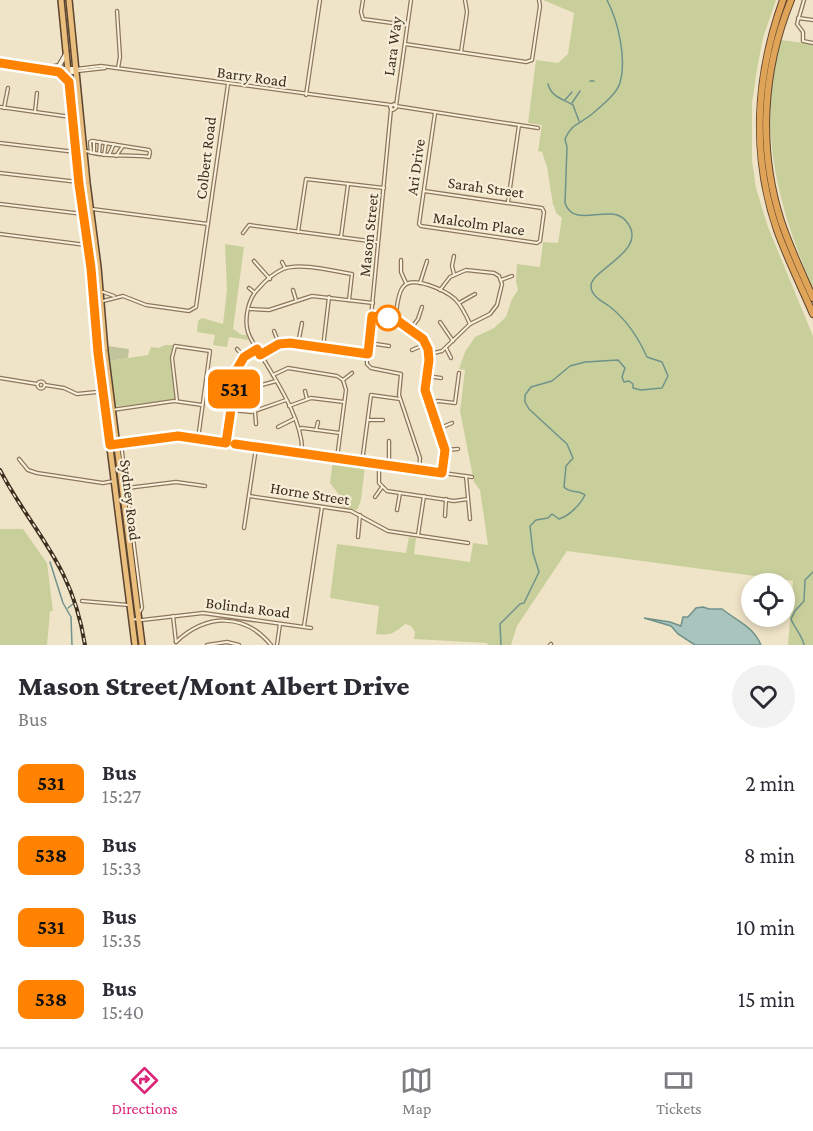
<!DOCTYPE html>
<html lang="en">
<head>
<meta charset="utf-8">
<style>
  :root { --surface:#fff; --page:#f2f2f3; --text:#2b2b33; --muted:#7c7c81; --line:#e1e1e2; --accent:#db2777 }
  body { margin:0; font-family:"Crimson Pro",serif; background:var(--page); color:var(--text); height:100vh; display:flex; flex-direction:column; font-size:22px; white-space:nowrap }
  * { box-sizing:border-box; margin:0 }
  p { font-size:20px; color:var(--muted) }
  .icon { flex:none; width:33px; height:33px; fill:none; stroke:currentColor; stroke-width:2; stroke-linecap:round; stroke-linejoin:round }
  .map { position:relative; height:645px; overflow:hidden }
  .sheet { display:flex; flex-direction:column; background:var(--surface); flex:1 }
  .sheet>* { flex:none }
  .badge { padding:0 12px; border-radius:9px; font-size:21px; line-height:39px }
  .tools { position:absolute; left:741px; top:573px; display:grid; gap:12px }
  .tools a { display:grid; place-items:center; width:54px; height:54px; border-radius:50%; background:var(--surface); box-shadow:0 3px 9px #0003; font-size:30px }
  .map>.badge { position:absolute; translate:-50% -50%; box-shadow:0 0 0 3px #fff }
  .round { display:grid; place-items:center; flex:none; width:63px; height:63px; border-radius:32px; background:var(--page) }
  .headline { display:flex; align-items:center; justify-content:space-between; height:102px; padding:0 18px }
  h1 { font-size:28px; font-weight:800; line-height:45px }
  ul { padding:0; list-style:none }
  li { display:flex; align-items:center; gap:18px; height:72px; padding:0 18px }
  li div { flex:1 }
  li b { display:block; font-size:22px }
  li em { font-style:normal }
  li .badge { min-width:66px; font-weight:700; text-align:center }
  .tab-bar { display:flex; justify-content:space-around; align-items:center; height:84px; border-top:2px solid var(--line); background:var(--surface); font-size:16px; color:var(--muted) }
  .tab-bar a { display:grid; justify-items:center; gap:3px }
  .tab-bar .on { color:var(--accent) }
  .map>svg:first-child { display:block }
  .green { fill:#c9cf9b }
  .cemetery { fill:#bfc49a }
  .water { fill:#a9c4bc; stroke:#6f938a; stroke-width:1.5 }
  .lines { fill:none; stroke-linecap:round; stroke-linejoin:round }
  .stream { stroke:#6f938a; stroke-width:1.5 }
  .minor-casing { stroke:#8d765c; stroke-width:4.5 }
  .secondary-casing { stroke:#6f573f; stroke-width:6 }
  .trunk-casing { stroke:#5b4430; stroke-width:8 }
  .motorway-casing { stroke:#5b4430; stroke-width:8 }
  .minor { stroke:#faf1dc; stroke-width:2 }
  .secondary { stroke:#faf1dc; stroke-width:4 }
  .trunk { stroke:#eabe7c; stroke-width:5 }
  .motorway { stroke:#e0a458; stroke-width:6 }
  .rail-casing { stroke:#3d2e20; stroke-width:4 }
  .rail { stroke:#f7eed8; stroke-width:1.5; stroke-dasharray:4.5; stroke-linecap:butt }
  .line-casing { stroke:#fff; stroke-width:14 }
  .line { stroke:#ff8200; stroke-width:9 }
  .stop-dot { fill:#fff; stroke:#ff8200; stroke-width:3 }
  .labels { text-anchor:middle; stroke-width:4.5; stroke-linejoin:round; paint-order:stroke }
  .street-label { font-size:16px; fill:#3d2e20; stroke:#f7eed8 }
</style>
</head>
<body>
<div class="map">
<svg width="813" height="645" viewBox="0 0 813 645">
  <rect width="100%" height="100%" fill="#f0e4c8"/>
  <g class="green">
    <path d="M543,0H776L763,38L757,69L752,103V160L756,188L768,227L813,336V645H788L793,581L567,551L517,626L511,645H488L487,643L414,639L415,632L411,626L405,624C395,633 389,636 376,634L379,606L330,598L337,544L406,553L409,537L416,538L414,554L470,562L473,543L488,545L480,490L474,482L460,411L465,370L459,369L465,352L475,337L494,328L506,317L512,299L518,290L516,281L517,264L540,267L543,242L558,243L562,218L556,213L554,206L553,205L547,167L542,152L538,151L542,125L528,123L536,60L558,63L568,54L574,13Z"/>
    <path d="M781,40L813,44V288C778,208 756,127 781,40Z"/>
    <polygon points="84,187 94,244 96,287 86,216"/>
    <polygon points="225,244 244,247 233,329 242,335 246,335 249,340 229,337 227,347 213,345 215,335 197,332 198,321 202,318 223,324 227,290"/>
    <polygon points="97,295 114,440 113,442 101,362"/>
    <polygon points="165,345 173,345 170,360 175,399 115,407 109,361 148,355 151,347 159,348"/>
    <polygon points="333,460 365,465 361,500 357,510 342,507 343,500 330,483"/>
    <polygon points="0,529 23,529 47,563 53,611 50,611 47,645 0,645"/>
  </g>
  <polygon class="cemetery" points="107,346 129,349 128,358 109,361"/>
  <path class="water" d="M703,607L709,609H722C737,621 753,626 761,645H695L678,634L671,626L644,618L670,622L681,626L683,617H688L696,608Z"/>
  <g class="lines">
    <g class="stream">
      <polyline points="590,81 594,81"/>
      <path d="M548,84C552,98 562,98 573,105L579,121"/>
      <polyline points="565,100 572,92"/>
      <polyline points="572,103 580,91"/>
      <polyline points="50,562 63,603 71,617 72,645"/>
      <polyline points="68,608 73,604"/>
      <path d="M501,645L500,624L520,604L524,603L539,572L533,553L530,526L536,520L548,518L552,514L559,519C569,516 580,505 585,495C578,489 570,494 564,487L566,466L573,458L567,444L529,409L525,402V395L531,387L552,381L570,366L585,362L618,360L625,368L622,377L624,382L629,381L633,384V388L641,390L662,388L668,376L662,362L647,357C638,337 626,319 609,306C602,301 591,296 591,286C591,269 651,250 626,221C610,202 574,230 565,203L567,147L565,139C573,122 579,125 592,114C601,106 616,95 620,83C627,59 618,21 607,0"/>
      <path d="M804,645C802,635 795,629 791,619L795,611L804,601L805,580L813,572"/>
    </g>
    <defs>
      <g id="minor">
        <polyline points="363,0 361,12 363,19 407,25"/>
        <polyline points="804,0 797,24 803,32 803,41 813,43"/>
        <polyline points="117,11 120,57 118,68"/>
        <polyline points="798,18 813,20"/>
        <polyline points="405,44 526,62 532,60 540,6 539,0"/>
        <polyline points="461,52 467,12 465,0"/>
        <polyline points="76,69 101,66 391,105"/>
        <polyline points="78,71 105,68"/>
        <polyline points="306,95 320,0"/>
        <polygon points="394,104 396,108 393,110 390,107"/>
        <polyline points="396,106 538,128"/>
        <polyline points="396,106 411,0"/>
        <polyline points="0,107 71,117"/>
        <polyline points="4,108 8,88"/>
        <polyline points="391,109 367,359 367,364 371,368 401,374 399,395 420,458 419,470"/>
        <polyline points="35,112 37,93"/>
        <polyline points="94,141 94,153"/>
        <polyline points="0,143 84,153"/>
        <path d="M86,151C107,158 127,154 149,157L150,152L149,150L92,141L90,142L91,153"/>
        <polyline points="99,154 100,142"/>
        <polyline points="104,155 106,143"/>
        <polyline points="109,155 114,144"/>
        <polyline points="116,156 123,146"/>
        <polyline points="0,173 87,183"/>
        <polyline points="424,191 542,208 544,212 540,241 537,243 421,226 419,224 435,113"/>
        <polyline points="508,202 519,125"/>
        <polyline points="0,204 83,214"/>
        <polyline points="92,209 208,224"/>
        <polyline points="298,232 306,179 384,188"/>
        <polyline points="243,233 249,225 377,242"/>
        <polyline points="0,234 86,245"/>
        <polyline points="341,237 348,184"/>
        <polyline points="454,256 452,266 454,274"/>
        <polyline points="401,260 401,272 406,283"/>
        <polyline points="254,261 270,279"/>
        <polyline points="282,262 285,268"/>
        <polyline points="501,280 512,276"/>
        <polyline points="420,283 427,261"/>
        <polyline points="249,288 254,292"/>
        <polyline points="293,290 296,300"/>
        <polyline points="93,292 103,292 114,296"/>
        <polyline points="103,301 123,296 146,305 189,311 196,307 228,84"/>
        <polyline points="459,303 475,294"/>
        <polyline points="250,309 269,310 312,296 373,303"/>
        <polyline points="372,316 398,321 423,340 428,349 429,360 425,390 445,450 442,473"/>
        <path d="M395,320C397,310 397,294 403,287C412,274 446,291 455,299C462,306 466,315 470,324"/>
        <polyline points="440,322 453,341"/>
        <polyline points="410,330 418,319 422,307"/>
        <polyline points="274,331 279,344"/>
        <polyline points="369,343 389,346"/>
        <polyline points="298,344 302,323"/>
        <polyline points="323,348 329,297"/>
        <polyline points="446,348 451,358"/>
        <polyline points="237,349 244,357"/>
        <polyline points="412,350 426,344"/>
        <polyline points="430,354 442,351 470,324 490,314 497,305 502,284 499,276 494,273 466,270 450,277 440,290"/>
        <polyline points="260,355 279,344 290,343 367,354"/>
        <polyline points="273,375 288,368 337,376 343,380 346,390 337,458"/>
        <polyline points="427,376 441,378"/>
        <polyline points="0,378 37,384"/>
        <polyline points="343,380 352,373"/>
        <circle cx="41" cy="385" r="3.5"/>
        <polyline points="45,385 64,388 77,394 97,392 102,389"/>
        <polyline points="258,386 276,381"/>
        <polyline points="305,391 307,399"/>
        <polyline points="177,401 172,358 175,346 210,351 198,439"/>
        <polyline points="429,404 438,401 455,403 459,373"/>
        <polyline points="289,406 311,398 344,402"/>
        <polyline points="112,410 174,401 202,405"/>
        <polyline points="231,410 252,412 286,400"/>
        <polyline points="255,411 256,424"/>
        <polyline points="368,420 383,420"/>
        <polyline points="278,427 294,419"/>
        <polyline points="299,429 302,428 340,433"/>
        <polyline points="438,429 452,423"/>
        <polyline points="316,430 318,422"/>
        <polyline points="226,443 237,369 244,357 257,349"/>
        <polyline points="121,444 142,608 139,613"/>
        <polyline points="110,445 181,437 472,477"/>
        <polyline points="445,450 458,449"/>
        <path d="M302,453C304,424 279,385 264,360C259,351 251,342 248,332C244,319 248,299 258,289C264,282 274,273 283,269C299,262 334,271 352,274L349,300"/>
        <polyline points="19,459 28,470 37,473 103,483 114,481"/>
        <polyline points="362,462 371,395 400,399"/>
        <polyline points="379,464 379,483 387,491 400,493 454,501 468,499"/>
        <polyline points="389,465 389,441"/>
        <polyline points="466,476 470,519"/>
        <polyline points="127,488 176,482 205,486"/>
        <polyline points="249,496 351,511 388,531 468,543"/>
        <polyline points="375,497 382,487"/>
        <polyline points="397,510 400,493"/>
        <polyline points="445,516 446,499"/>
        <polyline points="244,528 256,448"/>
        <polyline points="418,535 424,496"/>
        <polyline points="358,537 360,515"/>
        <polyline points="82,601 128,605"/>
        <polyline points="173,616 176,642"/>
        <polyline points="132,619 142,620 203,613 311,628"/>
        <polyline points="304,626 322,507"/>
        <path d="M176,642C206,614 244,612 271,645"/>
        <polyline points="207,645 227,642 239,645"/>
        <polyline points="277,645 280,624"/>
        <polyline points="550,645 551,644"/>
      </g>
      <g id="secondary">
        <polyline points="0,63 62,72 76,72"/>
        <polyline points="48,68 59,66 66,54"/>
        <polyline points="55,69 75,69"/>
      </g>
      <g id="trunk">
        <polyline points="61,0 79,184 93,285 98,353 135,645"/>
        <polyline points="69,0 87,183 98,267 105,351 142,645"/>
      </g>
      <g id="motorway">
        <path d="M783,0C756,75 751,154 777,230C787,258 801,286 813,314"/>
        <path d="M791,0C762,71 758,149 781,221C790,248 802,273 813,298"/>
      </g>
    </defs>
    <use href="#minor" class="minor-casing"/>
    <use href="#secondary" class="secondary-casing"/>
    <use href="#trunk" class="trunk-casing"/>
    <use href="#motorway" class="motorway-casing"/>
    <use href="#minor" class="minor"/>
    <use href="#secondary" class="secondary"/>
    <use href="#trunk" class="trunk"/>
    <use href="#motorway" class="motorway"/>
    <defs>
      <path id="rail" d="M0,470C18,506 45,537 63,574C74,596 81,620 85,645"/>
    </defs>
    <use href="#rail" class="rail-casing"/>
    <use href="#rail" class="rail"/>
  </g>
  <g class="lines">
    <defs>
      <polyline id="line" points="0,63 59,72 69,82 79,184 91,268 98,353 110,445 178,436 226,443 237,369 244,357 257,349 260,355 279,344 290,343 368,354 372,316 398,321 423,339 428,349 429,360 425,390 445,450 442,473 235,444"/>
    </defs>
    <use href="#line" class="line-casing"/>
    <use href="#line" class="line"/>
  </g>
  <circle class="stop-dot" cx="388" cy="318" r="12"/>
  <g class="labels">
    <g class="street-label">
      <text transform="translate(392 46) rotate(-82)" y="6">Lara Way</text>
      <text transform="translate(252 76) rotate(8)" y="6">Barry Road</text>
      <text transform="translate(205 158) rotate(-83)" y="6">Colbert Road</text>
      <text transform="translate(415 167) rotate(-82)" y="6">Ari Drive</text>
      <text transform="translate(486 187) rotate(8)" y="6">Sarah Street</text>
      <text transform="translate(479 223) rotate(8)" y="6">Malcolm Place</text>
      <text transform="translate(368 235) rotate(-84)" y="6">Mason Street</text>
      <text transform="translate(310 493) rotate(9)" y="6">Horne Street</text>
      <text transform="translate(131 500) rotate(83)" y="6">Sydney Road</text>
      <text transform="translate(248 607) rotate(7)" y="6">Bolinda Road</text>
    </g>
  </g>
</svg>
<div class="tools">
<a><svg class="icon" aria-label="locate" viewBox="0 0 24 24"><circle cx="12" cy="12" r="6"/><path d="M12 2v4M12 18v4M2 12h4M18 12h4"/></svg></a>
</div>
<b class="badge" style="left:234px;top:389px;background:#ff8200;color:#111">531</b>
</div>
<section class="sheet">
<div class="headline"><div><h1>Mason Street/Mont Albert Drive</h1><p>Bus</p></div><a class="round"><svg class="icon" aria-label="heart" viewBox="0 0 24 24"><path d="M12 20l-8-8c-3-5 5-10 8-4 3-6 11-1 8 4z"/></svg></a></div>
<ul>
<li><span class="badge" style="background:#ff8200;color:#111">531</span><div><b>Bus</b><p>15:27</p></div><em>2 min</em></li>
<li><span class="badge" style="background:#ff8200;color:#111">538</span><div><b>Bus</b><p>15:33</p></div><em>8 min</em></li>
<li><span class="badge" style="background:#ff8200;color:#111">531</span><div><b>Bus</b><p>15:35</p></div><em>10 min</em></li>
<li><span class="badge" style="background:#ff8200;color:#111">538</span><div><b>Bus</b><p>15:40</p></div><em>15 min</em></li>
</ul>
</section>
<nav class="tab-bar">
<a class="on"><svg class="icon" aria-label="directions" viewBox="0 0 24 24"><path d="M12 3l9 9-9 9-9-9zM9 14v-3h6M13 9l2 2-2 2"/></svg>Directions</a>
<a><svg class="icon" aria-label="map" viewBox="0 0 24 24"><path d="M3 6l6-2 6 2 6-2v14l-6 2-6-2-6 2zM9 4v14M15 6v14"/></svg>Map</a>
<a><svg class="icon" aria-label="tickets" viewBox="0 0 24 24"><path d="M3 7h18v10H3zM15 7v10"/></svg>Tickets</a>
</nav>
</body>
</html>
